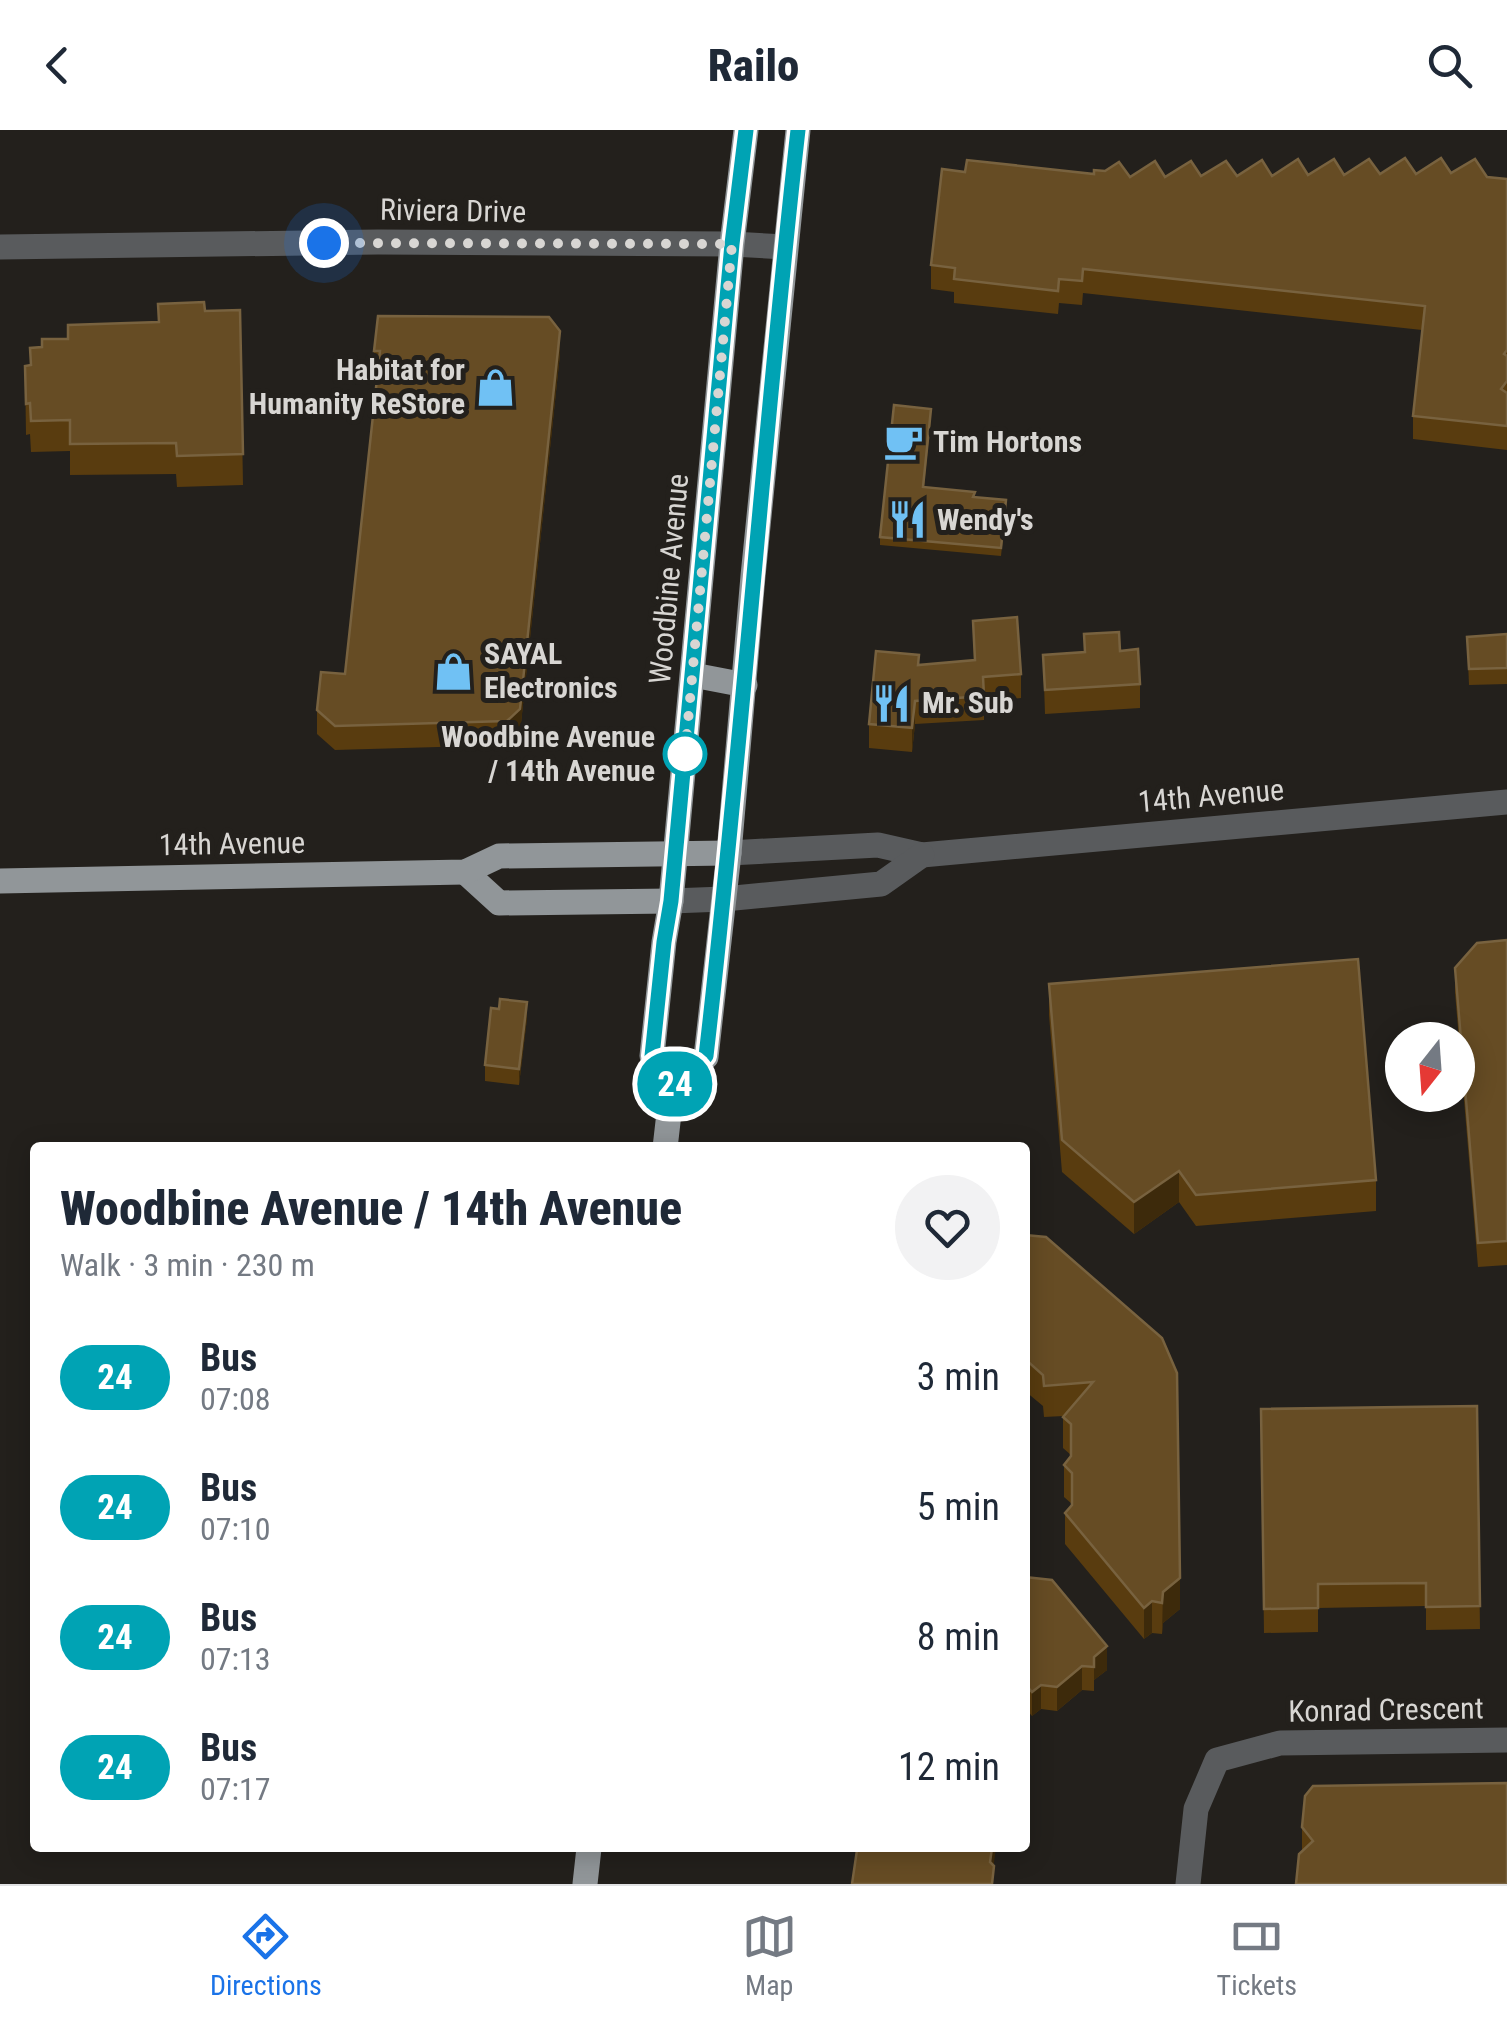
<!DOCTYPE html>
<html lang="en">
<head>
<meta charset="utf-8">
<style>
  :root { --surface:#fff; --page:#f2f2f3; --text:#1f2937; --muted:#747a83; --line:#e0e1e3; --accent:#1a73e8 }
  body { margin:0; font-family:"Roboto Condensed",sans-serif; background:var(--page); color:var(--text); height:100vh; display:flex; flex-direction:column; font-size:38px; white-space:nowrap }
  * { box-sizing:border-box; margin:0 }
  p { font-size:32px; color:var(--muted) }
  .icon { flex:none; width:55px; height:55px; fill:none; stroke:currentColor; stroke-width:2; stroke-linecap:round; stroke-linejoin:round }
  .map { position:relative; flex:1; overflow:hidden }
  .sheet { position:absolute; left:30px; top:1012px; width:1000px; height:710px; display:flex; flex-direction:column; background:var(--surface); border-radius:10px; box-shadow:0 5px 25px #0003 }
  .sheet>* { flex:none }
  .badge { padding:0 20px; border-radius:32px; font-size:35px; line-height:65px }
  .needle { width:65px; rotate:197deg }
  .fabs { position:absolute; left:1385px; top:892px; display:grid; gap:20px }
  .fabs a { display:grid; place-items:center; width:90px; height:90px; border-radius:50%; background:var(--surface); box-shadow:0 5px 25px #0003; font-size:50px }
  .you { position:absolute; width:50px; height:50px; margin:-25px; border:8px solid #fff; border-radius:50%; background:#1a73e8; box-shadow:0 0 0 15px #1a73e833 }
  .map>.badge { position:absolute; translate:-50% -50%; box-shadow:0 0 0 5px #fff }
  .round { display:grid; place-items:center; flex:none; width:105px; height:105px; border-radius:52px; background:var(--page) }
  .summary { display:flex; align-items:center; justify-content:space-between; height:170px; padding:0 30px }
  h1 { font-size:48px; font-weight:800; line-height:75px }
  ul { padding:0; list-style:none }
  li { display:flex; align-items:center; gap:30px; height:130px; padding:0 30px }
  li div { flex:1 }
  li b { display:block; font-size:38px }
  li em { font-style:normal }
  li .badge { min-width:110px; font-weight:700; text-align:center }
  header { display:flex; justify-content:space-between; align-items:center; height:130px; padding:0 30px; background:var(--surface); font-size:45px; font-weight:800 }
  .menu { display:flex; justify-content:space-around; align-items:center; height:140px; border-top:2px solid var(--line); background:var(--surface); font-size:28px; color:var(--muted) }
  .menu a { display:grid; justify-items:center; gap:5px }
  .menu .current { color:var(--accent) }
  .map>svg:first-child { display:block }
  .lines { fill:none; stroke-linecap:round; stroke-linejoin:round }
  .minor { stroke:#595b5d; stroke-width:25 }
  .major { stroke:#919699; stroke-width:25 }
  .wall { fill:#593c0f }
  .shaded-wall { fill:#3d2a0b }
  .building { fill:#664c24; stroke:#78623f; stroke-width:2.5 }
  .line-casing { stroke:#fff; stroke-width:22 }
  .line { stroke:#00a3b4; stroke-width:15 }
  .walk { stroke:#d8d6d3; stroke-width:10; stroke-dasharray:0 18 }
  .stop-dot { fill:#fff; stroke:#00a3b4; stroke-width:5 }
  .labels { text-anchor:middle; stroke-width:10; stroke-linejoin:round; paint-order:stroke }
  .street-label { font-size:30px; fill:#d8d6d3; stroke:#23201c }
  .poi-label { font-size:30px; font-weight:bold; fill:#d8d6d3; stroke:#23201c; text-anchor:start }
  .stop-label { font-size:30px; font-weight:bold; fill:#d8d6d3; stroke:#23201c; text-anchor:end }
</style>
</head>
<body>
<header><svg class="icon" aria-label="back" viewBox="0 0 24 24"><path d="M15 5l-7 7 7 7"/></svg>Railo<svg class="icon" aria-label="search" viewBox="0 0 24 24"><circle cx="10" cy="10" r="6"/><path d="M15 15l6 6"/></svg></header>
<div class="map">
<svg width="1507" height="1754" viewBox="0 0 1507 1754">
  <rect width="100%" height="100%" fill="#23201c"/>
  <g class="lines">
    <g class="minor">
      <polyline points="0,117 378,112 732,114 785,117"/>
      <polyline points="729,723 878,715 922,725 1507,672"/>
      <polyline points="671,771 724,769 881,754 922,725"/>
      <polyline points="1188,1754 1196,1679 1217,1630 1280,1613 1507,1610"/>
    </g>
    <g class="major">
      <polyline points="693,545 745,555"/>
      <polyline points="465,742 499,773 671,771"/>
      <polyline points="0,751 465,742 499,726 729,723"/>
      <polyline points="672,957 706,927 729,723 753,446 798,0"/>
      <polyline points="665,1018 672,957 652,926 664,812 671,771 732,114 746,0"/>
      <polyline points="585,1754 589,1718"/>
    </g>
  </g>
  <g class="wall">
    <polygon points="965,42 1130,47 1451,43 1507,49 1507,320 1413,309 1413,286 1422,200 1083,163 1082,175 1059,173 1058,184 954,173 954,162 931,159 931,135"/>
    <polygon points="240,180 243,355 177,357 176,344 70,345 70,321 31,322 30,304 26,305 25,236 30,235 68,209 158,192 205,181"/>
    <polygon points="374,221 560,224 520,603 507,615 335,620 317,604 317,580 345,544 377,245 374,244"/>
    <polygon points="931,287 924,357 975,367 1006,378 1001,426 880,415 880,407"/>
    <polygon points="973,491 1021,544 1021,568 984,571 984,590 915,594 912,622 869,618 869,594 919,535 974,531"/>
    <polygon points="1084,504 1120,521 1140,554 1140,578 1045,584 1043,525 1084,522"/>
    <polygon points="1507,504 1507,554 1469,555 1467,507"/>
    <polygon points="1507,810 1507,1135 1478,1137 1455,862 1455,838"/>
    <polygon points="1049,854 1376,1050 1376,1081 1196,1096 1179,1072 1134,1104 1062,1042 1049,885"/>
    <polygon points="527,888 519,955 485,951 485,935"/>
    <polygon points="1025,1105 1046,1107 1180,1479 1163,1493 1162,1504 1152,1503 1144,1509 1065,1414 1065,1383 1072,1374 1064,1367 1064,1335 1071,1325 1063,1318 1063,1287 1064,1286 1044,1287 1043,1276 1025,1261"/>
    <polygon points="1477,1276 1480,1499 1426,1500 1426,1476 1318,1478 1318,1502 1264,1503 1261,1279"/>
    <polygon points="1025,1447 1107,1540 1094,1550 1094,1561 1082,1560 1057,1581 1041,1579 1032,1586 1025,1578"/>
    <polygon points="1507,1653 1302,1721 1302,1697"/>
  </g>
  <g class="shaded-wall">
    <polygon points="560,201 560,224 520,603 507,615 507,591"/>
    <polygon points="915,571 915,594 912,622 912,598"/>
    <polygon points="527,872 527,888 519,955 519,939"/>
    <polygon points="1179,1041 1179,1072 1134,1104 1134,1072"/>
    <polygon points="1180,1448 1180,1479 1163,1493 1162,1504 1163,1462"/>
    <polygon points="1152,1471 1152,1503 1144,1509 1144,1478"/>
    <polygon points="1107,1516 1107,1540 1094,1550 1094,1561 1094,1527"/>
    <polygon points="1082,1536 1082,1560 1057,1581 1057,1557"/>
    <polygon points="1041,1555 1041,1579 1032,1586 1032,1562"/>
    <polygon points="992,1718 996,1718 991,1754 990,1732"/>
  </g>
  <g class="building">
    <polygon points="1405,28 1416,44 1441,28 1451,43 1475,29 1487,47 1507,49 1507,220 1504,224 1507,226 1507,251 1501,259 1507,263 1507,296 1413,286 1425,176 1083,139 1082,151 1059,149 1058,161 954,149 955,138 931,135 942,39 965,42 967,30 1094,44 1094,40 1105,41 1119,32 1130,47 1155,31 1165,47 1191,31 1201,46 1226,31 1237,46 1262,30 1272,46 1298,29 1308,45 1334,29 1344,45 1369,29 1380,44"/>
    <polygon points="204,172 205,181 240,180 243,324 177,326 176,313 70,314 70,290 31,291 30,273 26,274 25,236 31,235 30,218 42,217 42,209 68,209 68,195 159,192 158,174"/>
    <polygon points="378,186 549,187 560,201 520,579 507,591 335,596 317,580 321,542 345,544 380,221 374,221"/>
    <polygon points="894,275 931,279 923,357 975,362 973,367 1006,370 1001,418 880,407"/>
    <polygon points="1017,487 1021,544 983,547 984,566 915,571 912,598 869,594 876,521 919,525 918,535 975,530 973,491"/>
    <polygon points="1119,502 1120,521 1138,519 1140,554 1045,560 1043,525 1085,522 1084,504"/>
    <polygon points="1507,504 1507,538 1469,539 1467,507"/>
    <polygon points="1507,810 1507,1111 1478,1113 1455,838 1477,813"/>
    <polygon points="1358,829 1376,1050 1196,1065 1179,1041 1134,1072 1062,1010 1049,854"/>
    <polygon points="500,869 527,872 519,939 485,935 491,878 499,879"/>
    <polygon points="1025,1105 1046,1107 1162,1208 1177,1243 1180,1448 1163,1462 1162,1473 1152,1471 1144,1478 1065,1383 1072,1375 1072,1343 1064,1335 1071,1326 1071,1294 1063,1287 1093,1252 1044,1256 1043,1245 1025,1229"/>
    <polygon points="1477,1276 1480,1476 1426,1477 1426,1453 1318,1454 1318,1478 1264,1479 1261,1279"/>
    <polygon points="1025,1447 1052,1450 1107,1516 1094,1527 1094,1537 1082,1536 1057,1557 1041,1555 1032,1562 1025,1554"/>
    <polygon points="1507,1653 1507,1754 1296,1754 1299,1724 1313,1711 1302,1697 1305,1666 1313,1656"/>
    <polygon points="860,1718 992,1718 990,1732 994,1736 992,1754 852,1754 857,1720"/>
  </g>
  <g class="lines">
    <defs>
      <path id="line" d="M746,0L732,114L671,771L664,812L652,926L672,957L706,926C742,618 763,308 798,0"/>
    </defs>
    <use href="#line" class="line-casing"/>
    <use href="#line" class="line"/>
    <polyline class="walk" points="324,113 732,114 685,624"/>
  </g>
  <defs>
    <symbol id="shop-bare" viewBox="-9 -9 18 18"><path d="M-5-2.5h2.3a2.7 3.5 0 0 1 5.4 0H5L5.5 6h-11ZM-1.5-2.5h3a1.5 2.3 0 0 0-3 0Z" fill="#70c1f4" stroke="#23201c" stroke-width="2.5" paint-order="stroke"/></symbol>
    <symbol id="cafe-bare" viewBox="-9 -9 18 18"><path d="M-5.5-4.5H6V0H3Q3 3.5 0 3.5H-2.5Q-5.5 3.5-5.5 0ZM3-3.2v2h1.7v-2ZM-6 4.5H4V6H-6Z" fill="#70c1f4" stroke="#23201c" stroke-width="2.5" paint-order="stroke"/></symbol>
    <symbol id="restaurant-bare" viewBox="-9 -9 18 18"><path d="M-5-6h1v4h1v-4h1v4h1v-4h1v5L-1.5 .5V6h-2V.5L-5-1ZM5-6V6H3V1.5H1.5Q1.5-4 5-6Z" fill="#70c1f4" stroke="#23201c" stroke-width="2.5" paint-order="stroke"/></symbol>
  </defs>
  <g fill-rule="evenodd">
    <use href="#shop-bare" x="468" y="230" width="55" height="55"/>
    <use href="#cafe-bare" x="876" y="284" width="55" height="55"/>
    <use href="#restaurant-bare" x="880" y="362" width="55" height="55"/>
    <use href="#shop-bare" x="426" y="514" width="55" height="55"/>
    <use href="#restaurant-bare" x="864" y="546" width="55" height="55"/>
  </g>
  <circle class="stop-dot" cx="685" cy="624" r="20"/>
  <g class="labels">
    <g class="street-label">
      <text transform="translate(453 81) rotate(1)" y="10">Riviera Drive</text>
      <text transform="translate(669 449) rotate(-85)" y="10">Woodbine Avenue</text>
      <text transform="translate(1211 666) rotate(-5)" y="10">14th Avenue</text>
      <text transform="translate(232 714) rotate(-1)" y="10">14th Avenue</text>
      <text transform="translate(1386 1580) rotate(-1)" y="10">Konrad Crescent</text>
    </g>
    <g class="poi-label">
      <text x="465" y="250" text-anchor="end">Habitat for<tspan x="465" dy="34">Humanity ReStore</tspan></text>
      <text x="933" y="322">Tim Hortons</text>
      <text x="937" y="400">Wendy's</text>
      <text x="484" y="534">SAYAL<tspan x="484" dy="34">Electronics</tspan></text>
      <text x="922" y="583">Mr. Sub</text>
    </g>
    <g class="stop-label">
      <text x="655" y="617">Woodbine Avenue<tspan x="655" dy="34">/ 14th Avenue</tspan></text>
    </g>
  </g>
</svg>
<div class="fabs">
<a><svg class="needle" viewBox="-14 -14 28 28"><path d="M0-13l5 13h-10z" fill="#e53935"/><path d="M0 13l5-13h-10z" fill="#747a83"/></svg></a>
</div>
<div class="you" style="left:324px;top:113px"></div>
<b class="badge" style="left:675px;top:954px;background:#00a3b4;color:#fff">24</b>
<section class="sheet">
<div class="summary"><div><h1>Woodbine Avenue / 14th Avenue</h1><p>Walk · 3 min · 230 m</p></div><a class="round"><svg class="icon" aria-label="heart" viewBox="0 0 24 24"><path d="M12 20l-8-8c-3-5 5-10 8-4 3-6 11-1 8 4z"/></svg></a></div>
<ul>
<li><span class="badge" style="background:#00a3b4;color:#fff">24</span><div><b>Bus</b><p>07:08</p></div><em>3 min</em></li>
<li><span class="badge" style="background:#00a3b4;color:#fff">24</span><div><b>Bus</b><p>07:10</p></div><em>5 min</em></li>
<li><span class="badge" style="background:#00a3b4;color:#fff">24</span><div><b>Bus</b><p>07:13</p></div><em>8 min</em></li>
<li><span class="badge" style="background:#00a3b4;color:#fff">24</span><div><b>Bus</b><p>07:17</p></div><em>12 min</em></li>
</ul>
</section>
</div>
<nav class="menu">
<a class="current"><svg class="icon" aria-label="directions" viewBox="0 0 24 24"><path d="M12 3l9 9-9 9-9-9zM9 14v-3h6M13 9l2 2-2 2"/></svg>Directions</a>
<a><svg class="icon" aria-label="map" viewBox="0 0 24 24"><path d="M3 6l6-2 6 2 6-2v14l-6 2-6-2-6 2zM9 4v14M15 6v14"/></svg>Map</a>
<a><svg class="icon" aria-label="tickets" viewBox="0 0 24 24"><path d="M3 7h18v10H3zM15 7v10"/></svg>Tickets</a>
</nav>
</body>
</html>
